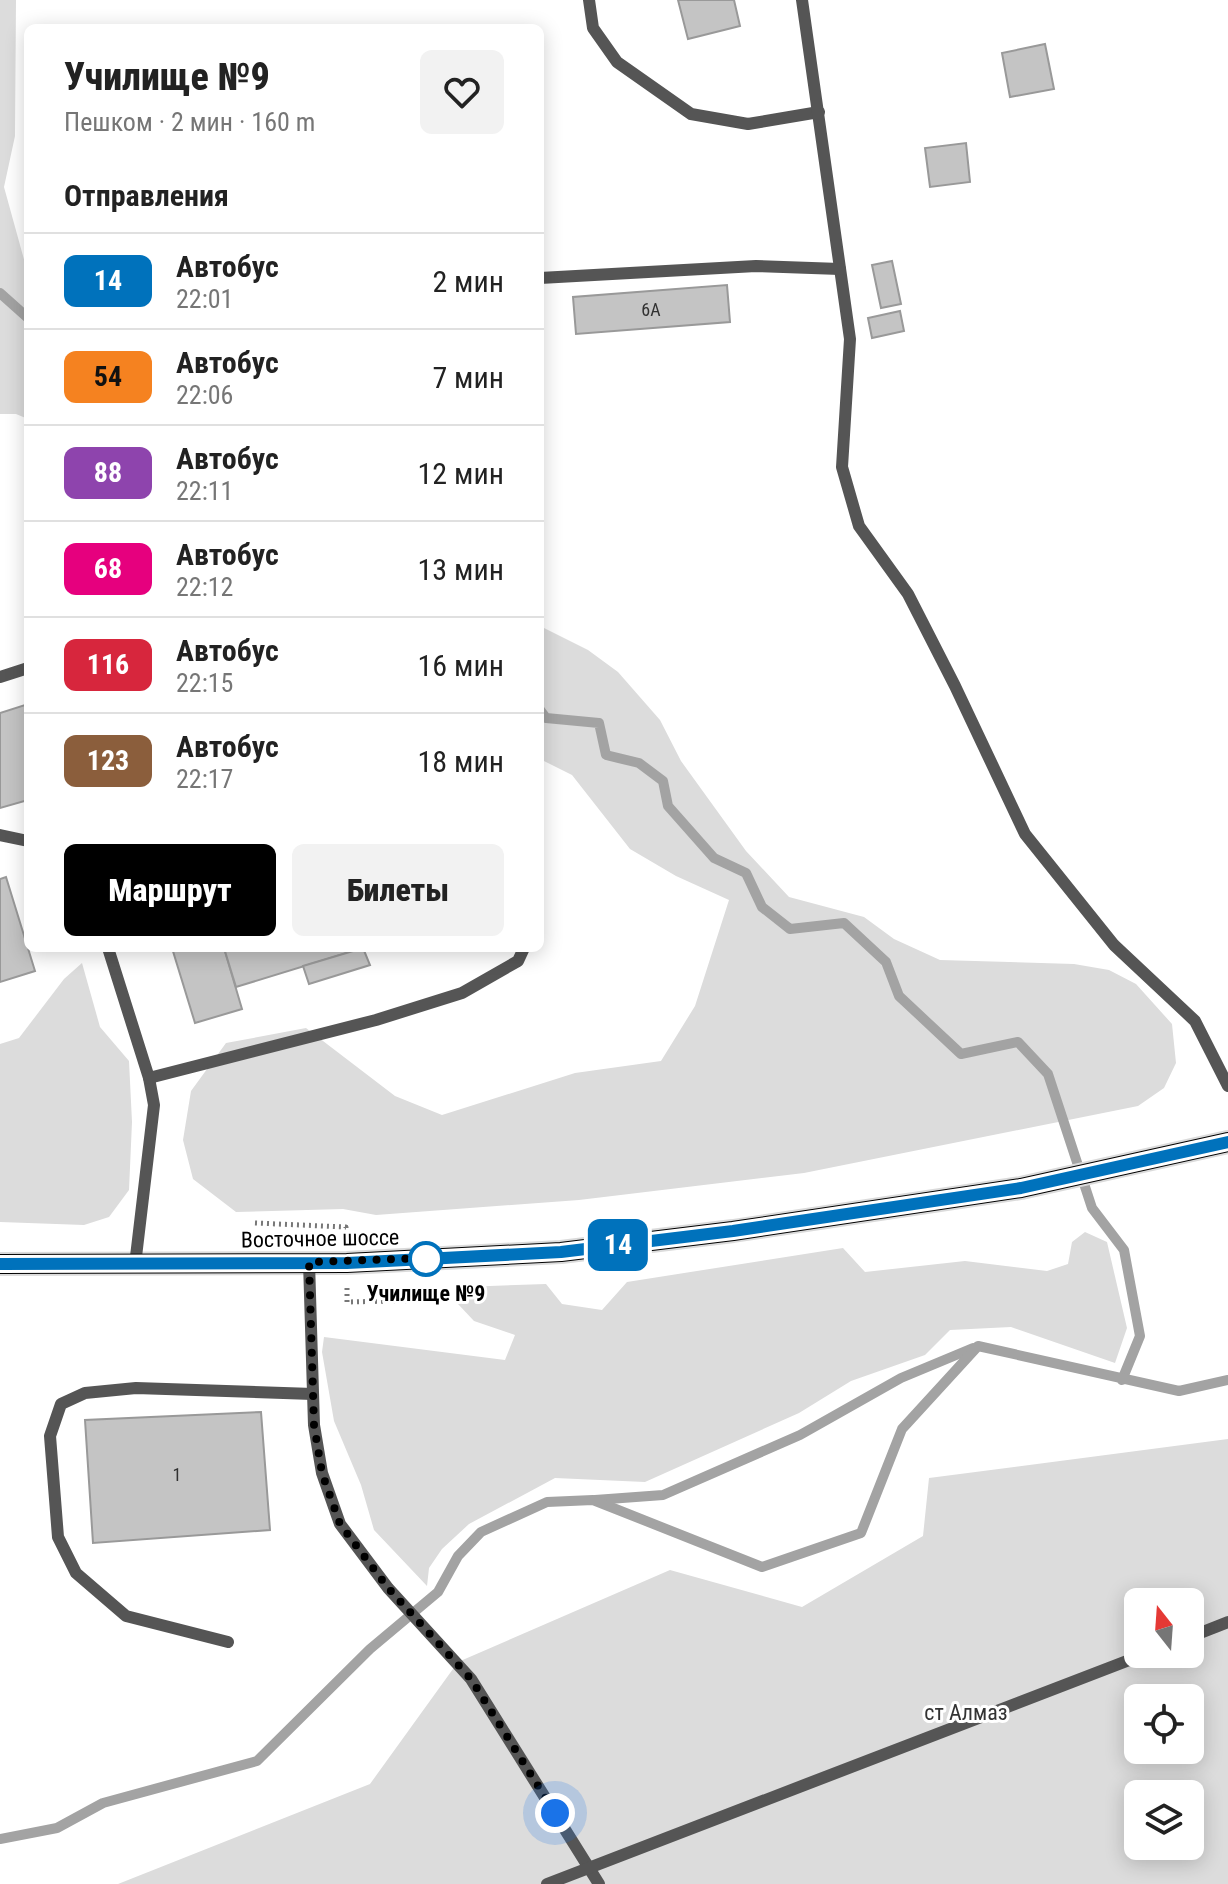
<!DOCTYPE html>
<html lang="ru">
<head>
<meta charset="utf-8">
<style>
  :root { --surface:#fff; --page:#f2f2f2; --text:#222; --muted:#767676; --line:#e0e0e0; --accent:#000 }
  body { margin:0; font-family:"Roboto Condensed",sans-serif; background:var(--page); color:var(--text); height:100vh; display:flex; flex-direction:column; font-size:30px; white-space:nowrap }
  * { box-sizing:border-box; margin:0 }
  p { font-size:26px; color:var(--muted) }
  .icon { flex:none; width:44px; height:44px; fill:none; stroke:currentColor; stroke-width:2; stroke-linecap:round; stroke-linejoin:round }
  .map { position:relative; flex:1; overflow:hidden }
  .side { position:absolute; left:24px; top:24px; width:520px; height:928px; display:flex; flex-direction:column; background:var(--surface); border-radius:12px; box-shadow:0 4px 20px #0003 }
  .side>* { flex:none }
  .badge { padding:0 16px; border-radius:12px; font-size:28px; line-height:52px }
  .needle { width:52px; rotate:343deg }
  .controls { position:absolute; left:1124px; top:1588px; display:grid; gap:16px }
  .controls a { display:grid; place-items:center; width:80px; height:80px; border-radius:12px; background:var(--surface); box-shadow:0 4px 20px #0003; font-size:40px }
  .you { position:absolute; width:40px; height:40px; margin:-20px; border:6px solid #fff; border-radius:50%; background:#1a73e8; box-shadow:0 0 0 12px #1a73e833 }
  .map>.badge { position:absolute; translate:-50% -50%; box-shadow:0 0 0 4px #fff }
  h2 { padding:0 40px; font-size:30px; line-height:72px }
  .round { display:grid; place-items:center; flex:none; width:84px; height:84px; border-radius:12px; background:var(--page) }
  .summary { display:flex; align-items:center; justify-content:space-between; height:136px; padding:0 40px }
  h1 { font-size:38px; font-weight:800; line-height:60px }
  .cta { display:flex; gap:16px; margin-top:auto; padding:16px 40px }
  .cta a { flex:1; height:92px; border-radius:12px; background:var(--accent); color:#fff; font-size:32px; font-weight:800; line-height:92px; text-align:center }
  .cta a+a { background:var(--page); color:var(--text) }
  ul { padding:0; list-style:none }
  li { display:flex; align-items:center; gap:24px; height:96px; padding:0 40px; border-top:2px solid var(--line) }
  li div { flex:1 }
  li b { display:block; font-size:30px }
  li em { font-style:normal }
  li .badge { min-width:88px; font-weight:700; text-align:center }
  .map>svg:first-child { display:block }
  .green { fill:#dcdcdc; fill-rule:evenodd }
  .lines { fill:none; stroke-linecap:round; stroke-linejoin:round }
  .stream { stroke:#a3a3a3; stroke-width:10 }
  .building { fill:#c4c4c4; stroke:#999; stroke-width:2 }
  .primary-casing { stroke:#dbdbdb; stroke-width:24 }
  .path { stroke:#777; stroke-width:5; stroke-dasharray:2 4; stroke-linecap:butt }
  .lane { stroke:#555; stroke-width:12 }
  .primary { stroke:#000; stroke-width:20 }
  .line-casing { stroke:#fff; stroke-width:18 }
  .line { stroke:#0072bc; stroke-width:12 }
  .walk { stroke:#000; stroke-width:8; stroke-dasharray:0 14.4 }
  .stop-dot { fill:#fff; stroke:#0072bc; stroke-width:4 }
  .labels { text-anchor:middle; stroke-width:6; stroke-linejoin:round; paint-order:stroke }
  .number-label { font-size:18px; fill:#313131 }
  .street-label { font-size:22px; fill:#000; stroke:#fff }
  .stop-label { font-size:22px; font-weight:bold; fill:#000; stroke:#fff }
  .park-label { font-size:22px; fill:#333; stroke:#fff }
</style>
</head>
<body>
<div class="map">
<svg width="1228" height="1884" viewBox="0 0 1228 1884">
  <rect width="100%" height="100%" fill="#fff"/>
  <g class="green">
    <polygon points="0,0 16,0 15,136 4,187 28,274 28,419 16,414 0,414"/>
    <polygon points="540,626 588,650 618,672 660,720 681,761 746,851 789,897 864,917 894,939 940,960 1074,964 1109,970 1136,984 1172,1024 1176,1063 1164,1088 1138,1106 804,1173 579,1200 376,1215 343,1209 236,1212 193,1179 183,1140 191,1091 226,1043 306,1028 395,1096 442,1115 575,1073 661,1061 695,1006 729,900 676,876 630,849 572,775 540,759"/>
    <polygon points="82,963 100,1027 129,1061 132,1122 129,1190 109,1217 84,1225 0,1222 0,1044 19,1038 64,979"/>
    <polygon points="1085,1232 1107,1242 1127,1328 1115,1363 1011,1327 950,1330 925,1355 851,1381 799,1413 645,1482 555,1478 469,1524 442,1549 429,1568 427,1586 374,1530 361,1485 334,1421 322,1352 324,1337 505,1360 515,1335 474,1321 458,1304 463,1287 546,1284 562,1304 602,1310 627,1282 843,1248 865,1272 965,1261 1047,1271 1068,1264 1072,1242"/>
    <path d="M1228,1439V1884H118L370,1784L458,1662L670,1570L802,1607L923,1536L929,1478ZM1138,1602H1190V1654H1138ZM1138,1698H1190V1750H1138ZM1138,1794H1190V1846H1138Z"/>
  </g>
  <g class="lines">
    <g class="stream">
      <polyline points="0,293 28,318"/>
      <polyline points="540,710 546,718 599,723 606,755 639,763 663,781 668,806 714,858 746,873 762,907 790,929 844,923 886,962 899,996 961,1054 1018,1042 1048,1074 1092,1208 1124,1250 1140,1336 1122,1380"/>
      <polyline points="595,1500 663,1495 800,1435 901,1378 973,1348"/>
      <polyline points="0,1839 57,1828 103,1803 257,1761 370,1649 438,1592 458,1556 481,1532 547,1502 593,1500 762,1567 861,1533 902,1429 978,1346 1179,1391 1228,1380"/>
    </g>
  </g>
  <g class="building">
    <polygon points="678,0 734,0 740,26 688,39"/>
    <polygon points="1045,44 1054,89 1010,97 1002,53"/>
    <polygon points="966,143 970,182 930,187 925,148"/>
    <polygon points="892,261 901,304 881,308 872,265"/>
    <polygon points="727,285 730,322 576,334 573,297"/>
    <polygon points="900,311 904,331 872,338 868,318"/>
    <polygon points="28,704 28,800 0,808 0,713"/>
    <polygon points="6,877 35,971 0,982 0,879"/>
    <polygon points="172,948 224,948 242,1009 195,1023"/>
    <polygon points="224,948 363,948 236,987"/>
    <polygon points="363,948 370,965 309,984 303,966"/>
    <polygon points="261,1412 270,1530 93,1543 85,1420"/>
  </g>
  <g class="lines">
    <defs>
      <polyline id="primary" points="0,1264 347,1263 561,1252 733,1231 1021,1188 1228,1142"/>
    </defs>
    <use href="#primary" class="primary-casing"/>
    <g class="path">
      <polyline points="255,1223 346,1227 346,1238"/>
      <polyline points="347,1288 347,1302 438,1300"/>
    </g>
    <g class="lane">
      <polyline points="589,0 593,28 617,62 691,114 748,124 819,112"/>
      <polyline points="802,0 850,339 842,467 859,526 908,594 955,686 1025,834 1114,945 1195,1021 1228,1086"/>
      <polyline points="540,278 756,266 840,269"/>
      <polyline points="0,677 28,668"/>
      <polyline points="0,835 28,841"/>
      <polyline points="108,948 149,1078 154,1105 135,1265"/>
      <polyline points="149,1078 376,1020 462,993 518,961 524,948"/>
      <polyline points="309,1262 314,1425 322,1473 340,1524 388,1588 471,1679 599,1884"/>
      <polyline points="1190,1637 1228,1622"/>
      <polyline points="228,1642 126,1616 76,1573 58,1537 50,1436 61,1404 85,1393 136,1388 313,1394"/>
      <polyline points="547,1884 1145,1654"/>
    </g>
    <use href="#primary" class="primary"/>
  </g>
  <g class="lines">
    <defs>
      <polyline id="line" points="0,1264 347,1263 561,1252 733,1231 1021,1188 1228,1142"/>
    </defs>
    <use href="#line" class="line-casing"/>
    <use href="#line" class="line"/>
    <polyline class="walk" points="426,1259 430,1258 309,1262 314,1425 322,1473 340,1524 388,1588 471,1679 555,1813"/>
  </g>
  <circle class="stop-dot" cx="426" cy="1259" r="16"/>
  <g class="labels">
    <g class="number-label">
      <text x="651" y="316">6А</text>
      <text x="177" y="1481">1</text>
    </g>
    <g class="street-label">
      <text transform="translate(320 1238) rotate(-1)" y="8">Восточное шоссе</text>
    </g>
    <g class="stop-label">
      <text x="426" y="1301">Училище №9</text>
    </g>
    <g class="park-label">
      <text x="966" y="1720">ст Алмаз</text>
    </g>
  </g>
</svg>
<div class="controls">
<a><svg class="needle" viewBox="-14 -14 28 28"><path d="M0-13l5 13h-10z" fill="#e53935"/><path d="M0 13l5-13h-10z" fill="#767676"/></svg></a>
<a><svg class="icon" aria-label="locate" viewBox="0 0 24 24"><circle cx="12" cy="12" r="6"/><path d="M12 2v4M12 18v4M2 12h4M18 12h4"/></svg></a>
<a><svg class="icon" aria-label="layers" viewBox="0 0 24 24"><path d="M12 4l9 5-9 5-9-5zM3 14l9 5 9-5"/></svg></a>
</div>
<div class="you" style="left:555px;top:1813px"></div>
<b class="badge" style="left:618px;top:1245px;background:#0072bc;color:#fff">14</b>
<section class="side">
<div class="summary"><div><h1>Училище №9</h1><p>Пешком · 2 мин · 160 m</p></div><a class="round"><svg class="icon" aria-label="heart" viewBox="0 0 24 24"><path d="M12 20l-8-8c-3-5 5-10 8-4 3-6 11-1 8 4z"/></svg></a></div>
<h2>Отправления</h2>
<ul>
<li><span class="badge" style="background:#0072bc;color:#fff">14</span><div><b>Автобус</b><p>22:01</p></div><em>2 мин</em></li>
<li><span class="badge" style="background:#f58220;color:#111">54</span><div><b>Автобус</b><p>22:06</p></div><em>7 мин</em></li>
<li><span class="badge" style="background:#8e44ad;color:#fff">88</span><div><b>Автобус</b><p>22:11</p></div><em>12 мин</em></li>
<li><span class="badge" style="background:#e6007e;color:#fff">68</span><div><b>Автобус</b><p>22:12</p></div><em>13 мин</em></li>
<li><span class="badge" style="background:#d7263d;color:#fff">116</span><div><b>Автобус</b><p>22:15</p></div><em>16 мин</em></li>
<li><span class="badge" style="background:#8b5e3c;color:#fff">123</span><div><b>Автобус</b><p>22:17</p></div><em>18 мин</em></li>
</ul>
<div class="cta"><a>Маршрут</a><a>Билеты</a></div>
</section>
</div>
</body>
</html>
